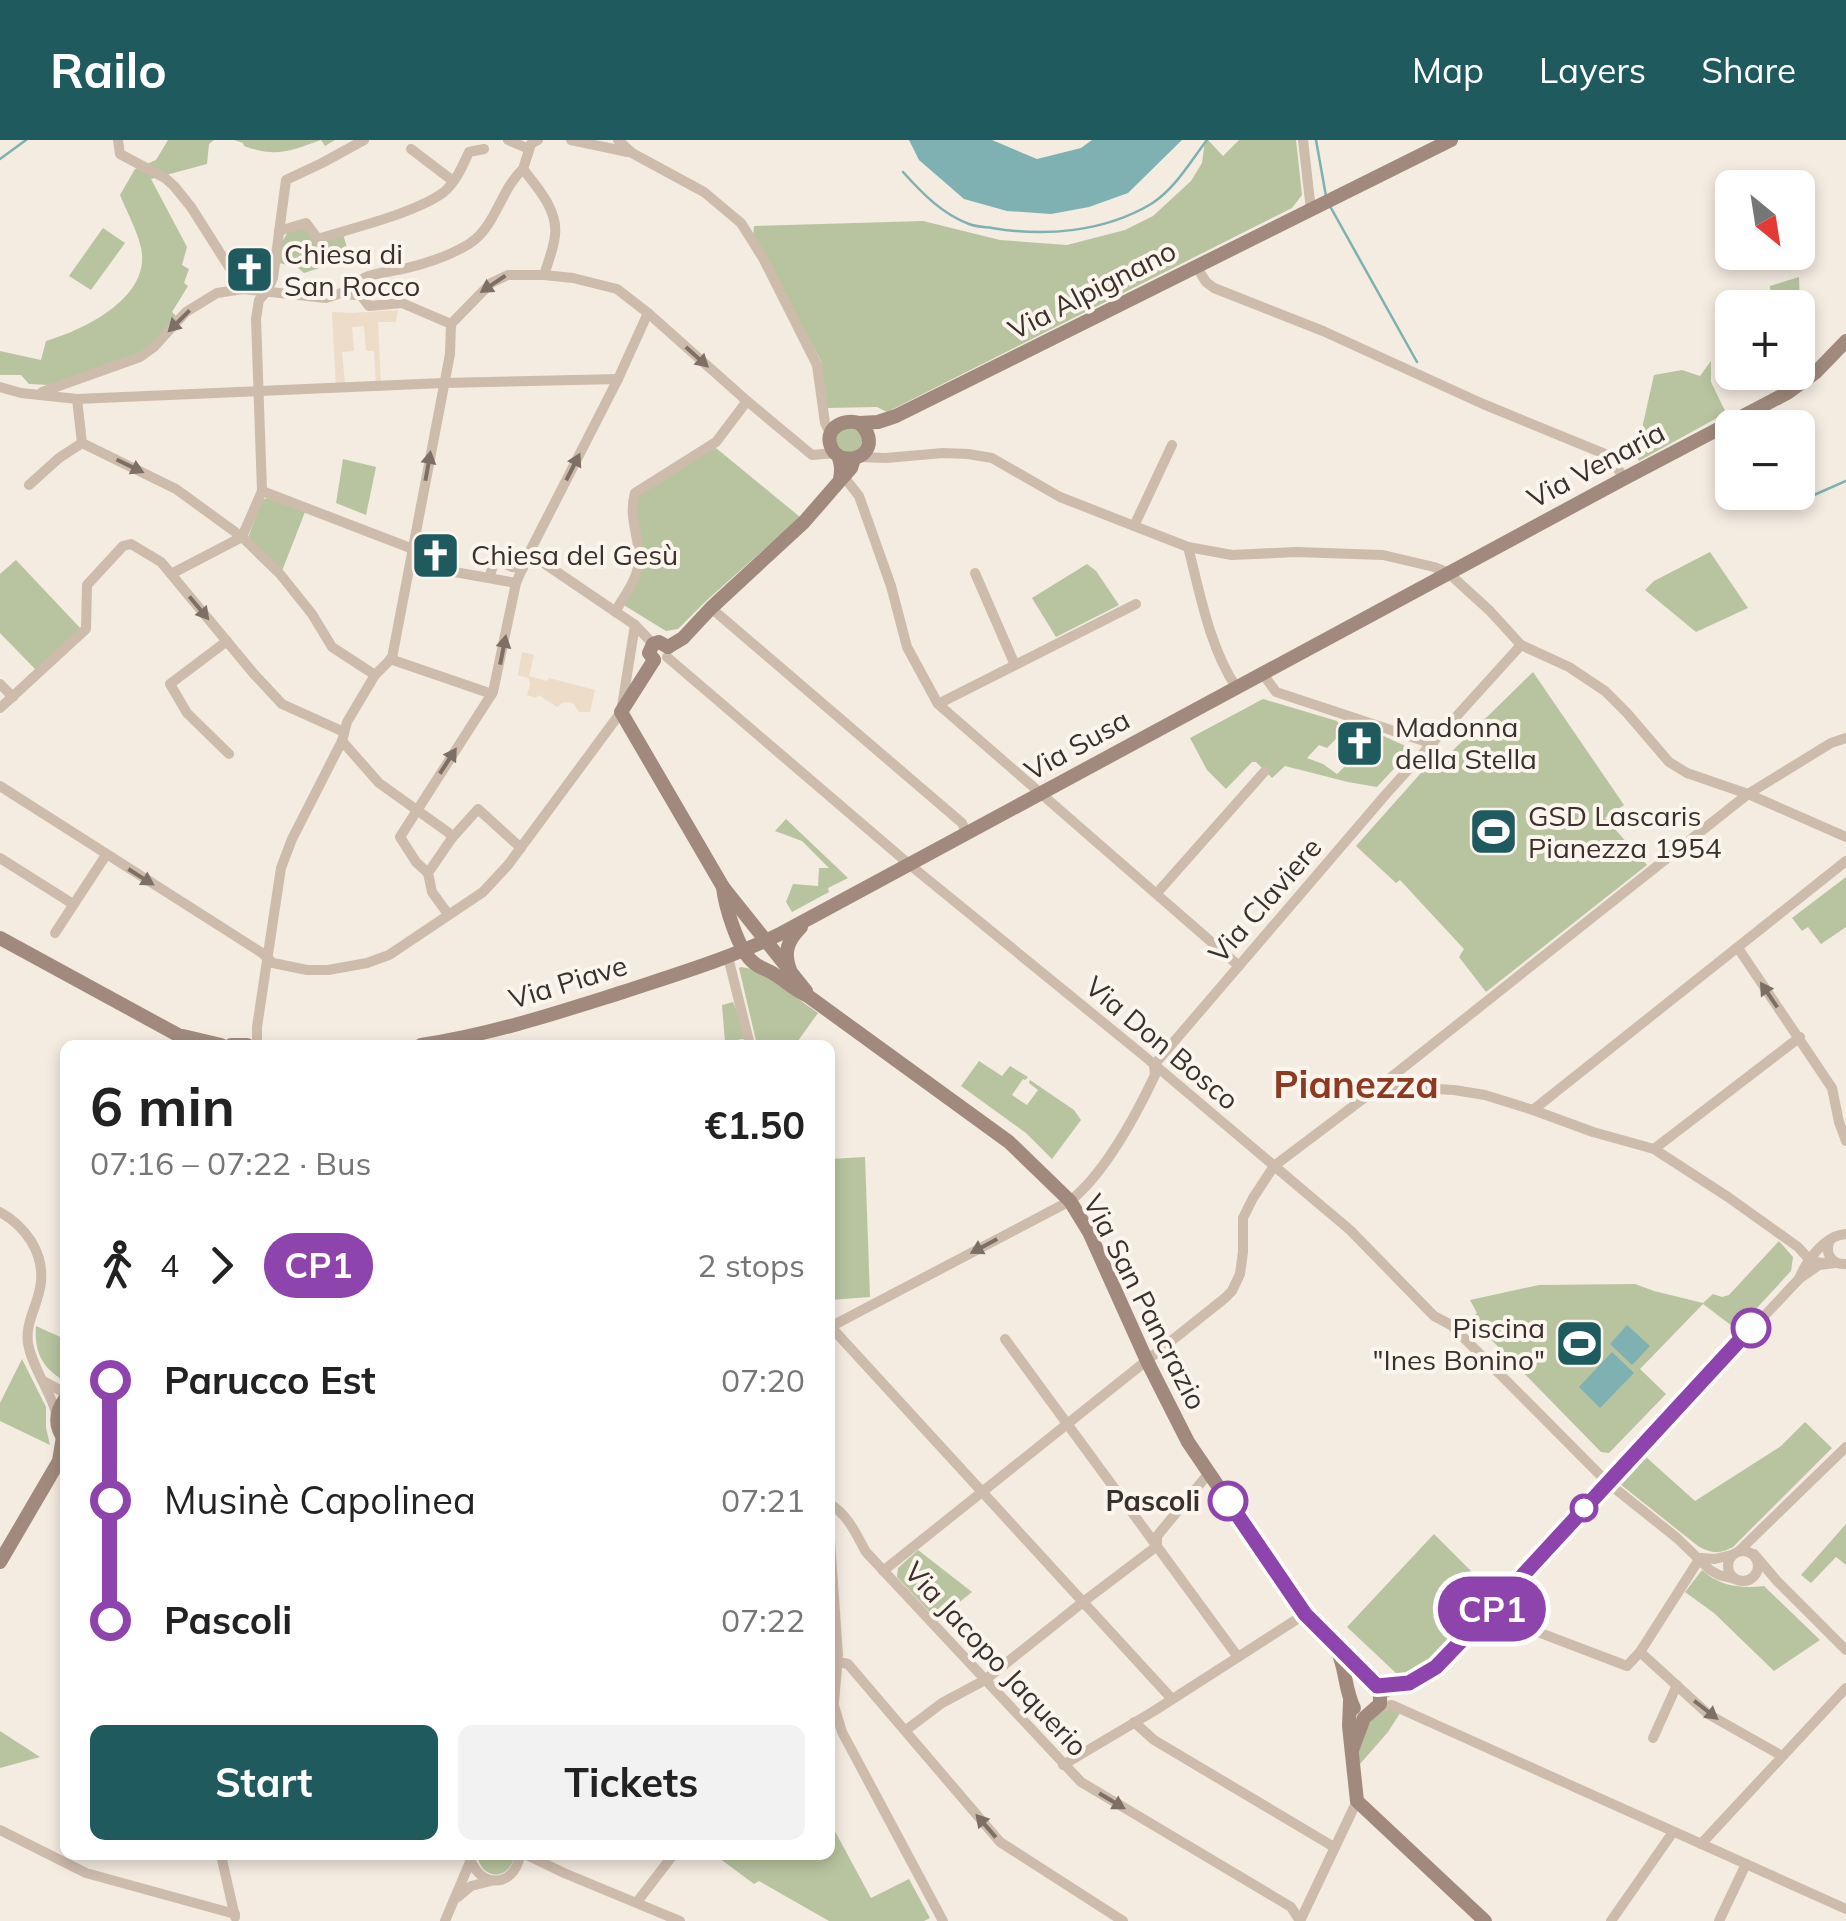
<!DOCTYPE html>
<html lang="en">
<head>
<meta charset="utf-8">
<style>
  :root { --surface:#fff; --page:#f2f2f2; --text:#222; --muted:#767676; --accent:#1f5a5e }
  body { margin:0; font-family:Mulish,sans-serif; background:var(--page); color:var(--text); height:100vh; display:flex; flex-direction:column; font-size:38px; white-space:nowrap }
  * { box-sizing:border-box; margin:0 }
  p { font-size:32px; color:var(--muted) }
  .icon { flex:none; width:55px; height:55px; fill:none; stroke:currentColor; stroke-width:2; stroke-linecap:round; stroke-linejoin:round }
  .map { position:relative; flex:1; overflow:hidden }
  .drawer { position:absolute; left:60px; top:900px; width:775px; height:820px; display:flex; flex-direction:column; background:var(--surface); border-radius:15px; box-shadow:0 5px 15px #0003 }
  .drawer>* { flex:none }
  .badge { padding:0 20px; border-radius:32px; font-size:35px; line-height:65px }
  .needle { width:65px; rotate:150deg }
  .controls { position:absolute; left:1715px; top:30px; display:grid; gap:20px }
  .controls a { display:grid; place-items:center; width:100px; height:100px; border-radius:15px; background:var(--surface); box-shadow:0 5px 15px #0003; font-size:50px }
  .map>.badge { position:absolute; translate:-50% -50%; box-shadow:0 0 0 5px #fff }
  .legs { display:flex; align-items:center; gap:15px; height:110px; padding:0 30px; font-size:32px }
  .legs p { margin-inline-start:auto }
  .head { display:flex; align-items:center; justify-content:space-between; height:170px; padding:0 30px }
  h1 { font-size:55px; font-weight:700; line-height:75px }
  .cta { display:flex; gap:20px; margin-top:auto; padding:20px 30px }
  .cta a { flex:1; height:115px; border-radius:15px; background:var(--accent); color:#fff; font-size:40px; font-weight:700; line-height:115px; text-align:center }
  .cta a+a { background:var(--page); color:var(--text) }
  ul { padding:0 30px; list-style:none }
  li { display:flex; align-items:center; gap:35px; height:120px; font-size:38px }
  li i { display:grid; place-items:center; width:15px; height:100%; margin:0 12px; background:currentColor }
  li i::after { content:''; width:25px; height:25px; margin:-12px; border:8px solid; border-radius:50%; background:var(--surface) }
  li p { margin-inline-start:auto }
  li:first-child i { background:linear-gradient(#0000 50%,currentColor 0) }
  li:last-child i { background:linear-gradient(currentColor 50%,#0000 0) }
  header { display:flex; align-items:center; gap:60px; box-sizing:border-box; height:140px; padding:0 50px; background:var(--accent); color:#fff }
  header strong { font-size:48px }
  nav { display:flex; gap:55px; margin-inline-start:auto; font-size:35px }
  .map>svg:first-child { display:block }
  .green { fill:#b8c4a0 }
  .plaza { fill:#ecdcc8 }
  .water { fill:#7fb0b2 }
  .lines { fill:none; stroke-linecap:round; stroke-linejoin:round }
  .stream { stroke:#7fb0b2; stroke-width:2.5 }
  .street { stroke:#cdbbac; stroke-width:10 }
  .secondary { stroke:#a18a7d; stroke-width:14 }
  .oneway { fill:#7d6f65 }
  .line-1-casing { stroke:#fff; stroke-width:22 }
  .line-1 { stroke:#8e44ad; stroke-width:15 }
  .stop-1-dot { fill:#fff; stroke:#8e44ad; stroke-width:5 }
  .labels { text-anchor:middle; stroke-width:8; stroke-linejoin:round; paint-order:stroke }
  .poi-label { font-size:28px; fill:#3b302b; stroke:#fbf5ee; text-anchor:start }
  .street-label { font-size:28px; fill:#3b302b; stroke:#fbf5ee }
  .stop-label { font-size:28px; font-weight:bold; fill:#3b302b; stroke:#fbf5ee; text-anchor:end }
  .district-label { font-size:38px; font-weight:bold; fill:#8c3b22; stroke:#fbf5ee }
</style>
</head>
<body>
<header>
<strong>Railo</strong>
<nav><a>Map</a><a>Layers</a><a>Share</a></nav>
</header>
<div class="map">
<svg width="1846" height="1781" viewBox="0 0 1846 1781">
  <rect width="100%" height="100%" fill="#f4ebe1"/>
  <g class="green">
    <path d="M168,0H214L209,4L207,24L151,39L187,107L182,125L189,129L184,143L188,146L172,172L177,177L146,210L49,245L29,244L21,235H0V211L41,220L46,201C84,190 152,157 141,108C137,90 127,72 120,55L135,29L156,20Z"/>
    <path d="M234,0H335L325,6L321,0C290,11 276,18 244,6L243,3Z"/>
    <polygon points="1205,0 1208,0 1223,16 1239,0 1296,0 1302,55 1292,68 887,272 877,267 827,268 821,221 753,97 754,86 923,81 1000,100 1067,105 1125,90 1153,76 1191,41 1202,23"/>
    <polygon points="304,87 315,103 343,94 350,118 304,133 297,127 279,123 282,102 288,92"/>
    <polygon points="103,88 125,103 91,150 69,136"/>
    <polygon points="1799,137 1802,226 1798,230 1798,168 1771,167 1770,146"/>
    <polygon points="1711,221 1711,242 1726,273 1639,321 1636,315 1654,235 1682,230 1700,236"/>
    <circle cx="849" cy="300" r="13"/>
    <polygon points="716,308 800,377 706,461 678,489 666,491 622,464 639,435 636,377 638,353 705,311"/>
    <polygon points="343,319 376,327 366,375 336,363"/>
    <polygon points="267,358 305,372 282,431 248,398 262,360"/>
    <polygon points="1710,412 1748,468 1696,492 1645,450 1654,441"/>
    <polygon points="16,420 82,490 37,531 0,493 0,434"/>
    <polygon points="1087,424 1096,431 1119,465 1056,497 1032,458"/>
    <polygon points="1533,532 1624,665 1605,678 1647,725 1486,852 1459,817 1464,809 1400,740 1396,743 1356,706 1436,616 1442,621"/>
    <polygon points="1263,559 1337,581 1344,591 1327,608 1319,605 1307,618 1323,624 1337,634 1352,619 1356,622 1363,614 1361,610 1377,593 1412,609 1377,647 1348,642 1285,626 1272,638 1256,622 1252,622 1226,649 1207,630 1190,598"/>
    <polygon points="786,679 848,738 828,748 829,752 792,772 786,762 793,744 818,746 819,728 829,728 802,701 775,691"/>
    <polygon points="1846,737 1846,787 1821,804 1808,787 1802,791 1792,778"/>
    <polygon points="741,827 757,830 818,873 795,905 757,905 739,828"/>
    <polygon points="733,862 748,898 725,902 722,865"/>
    <polygon points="979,921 1002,936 1010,926 1028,937 1025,940 1023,939 1012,955 1027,965 1038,950 1029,943 1030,940 1074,970 1081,980 1052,1019 1026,993 961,946"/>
    <polygon points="865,1017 870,1157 830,1160 830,1019"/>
    <polygon points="1779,1101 1793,1117 1791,1131 1755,1170 1753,1169 1741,1181 1742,1183 1736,1189 1703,1164 1640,1229 1666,1254 1609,1313 1601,1312 1471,1179 1477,1173 1470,1160 1539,1145 1635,1144 1654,1151 1703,1163 1713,1154 1722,1157 1729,1155"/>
    <path d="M36,1186L65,1199V1241C42,1229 34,1211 36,1186Z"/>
    <polygon points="22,1219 46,1267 46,1288 50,1305 0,1281 0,1263"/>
    <path d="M1805,1282L1832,1308L1733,1407C1720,1414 1712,1414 1698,1406L1620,1344L1646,1317L1695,1361L1781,1306Z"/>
    <polygon points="1846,1384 1846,1425 1836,1417 1811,1443 1801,1435"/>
    <polygon points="1434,1394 1492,1452 1424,1524 1408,1535 1397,1534 1347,1487"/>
    <polygon points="918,1410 972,1452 937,1480 897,1437 898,1428"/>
    <path d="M1702,1430C1719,1446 1741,1449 1764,1446L1820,1500L1774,1531L1714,1473L1685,1452Z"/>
    <polygon points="1377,1568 1402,1570 1388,1592 1353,1632 1357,1590"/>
    <polygon points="0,1591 40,1617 0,1628"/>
    <polygon points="830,1682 871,1758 909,1739 930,1778 924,1781 829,1781 759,1741 754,1744 715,1715 830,1715"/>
    <path d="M477,1715H515C509,1741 482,1741 477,1715Z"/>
  </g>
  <g class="plaza">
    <polygon points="398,170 396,182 378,182 381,245 376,243 374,211 366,211 364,186 352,187 354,211 342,212 345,245 336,247 332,172 351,173"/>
    <polygon points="522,512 534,515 529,536 547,541 549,538 595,550 590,572 579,572 574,564 570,562 562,563 557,567 539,555 536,558 527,555 530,545 529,538 518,535"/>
  </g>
  <g class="water">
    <polygon points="909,0 992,0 1037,19 1081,8 1092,0 1182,0 1128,53 1089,67 1051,74 1007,71 964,59 919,20"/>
    <polygon points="1627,1185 1650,1206 1632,1225 1610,1204"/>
    <polygon points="1612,1212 1634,1233 1600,1268 1579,1247"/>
  </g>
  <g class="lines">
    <g class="stream">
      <polyline points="1316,0 1326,56"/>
      <polyline points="0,19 26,0"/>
      <path d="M903,32C922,53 942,74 969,84C976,87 985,87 992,88C1045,97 1104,92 1151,64C1175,49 1190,22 1207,0"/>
      <polyline points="1331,68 1417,222"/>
      <polyline points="1763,277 1770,288"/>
      <polyline points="1798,330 1814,355 1846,341"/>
    </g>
    <g class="street">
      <polyline points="118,0 120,14 165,38 174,46 191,67 243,149"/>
      <polyline points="508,0 529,9"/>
      <polyline points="571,0 628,12"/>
      <polyline points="618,0 632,13 704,52 741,83 763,118 817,225 825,283 831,295"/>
      <polyline points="1303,0 1311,70"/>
      <polyline points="411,9 453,41"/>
      <path d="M523,29C537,47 558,70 555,95C554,108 548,122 544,135"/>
      <polyline points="523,29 531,4 538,0"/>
      <path d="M279,91L306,83L318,99C352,88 416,73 444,52C456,42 463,25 469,12L484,9"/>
      <polyline points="1196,126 1206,142 1214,148 1323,191 1483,264 1605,314 1625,338"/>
      <circle cx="354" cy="148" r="7"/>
      <path d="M358,142C371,132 387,133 403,129C425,124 449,116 469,104C496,87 500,50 523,29"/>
      <polyline points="359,153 369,166 402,163 451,184 491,143 508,135 544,135 573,138 617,149 648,173 747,261 812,315 835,313"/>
      <polyline points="0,247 21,253 77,259 443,243 618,239"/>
      <polyline points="42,252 140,217 154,207 186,172 217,153 243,149 326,158 347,151"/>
      <polyline points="77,259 82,303 176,349 242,397 280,434 312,474 332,507 375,535"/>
      <polyline points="859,317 886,318 943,313 968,314 992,318 1060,357 1188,407 1232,415 1296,412 1383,415 1434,427 1449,433 1456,440 1490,471 1521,505 1569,527 1605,551 1627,573 1669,622 1687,633 1748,654 1846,697"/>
      <polyline points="841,333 859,356 891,446 907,507 938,564 1239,826"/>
      <polyline points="29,345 59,318 82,303"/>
      <polyline points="262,351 413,409"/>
      <polyline points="1134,386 1172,305"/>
      <path d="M1188,407C1200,453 1209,506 1236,547"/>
      <polyline points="529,413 635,485 653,504"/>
      <polyline points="410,424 516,443"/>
      <polyline points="975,433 1015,525"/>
      <polyline points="171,434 242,397 262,351 256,179 259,160 267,151 273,138 286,40 322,23 364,0"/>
      <polyline points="489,438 495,420 512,427 523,428"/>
      <polyline points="711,468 962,683 967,694"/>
      <path d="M615,472C624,456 639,438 639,419C639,395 628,377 635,353L716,302L747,261"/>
      <polyline points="227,501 170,544 187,573 229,614"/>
      <polyline points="667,517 910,725 1143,915 1350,1090 1434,1176 1451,1185 1608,1343 1677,1398 1710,1430 1719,1435 1735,1439"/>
      <polyline points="390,519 492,554"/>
      <polyline points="1263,534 1276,552 1433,604"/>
      <polyline points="0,544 13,557"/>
      <polyline points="938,564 1136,464"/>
      <polyline points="0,568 86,489 87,445 123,406 131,404 161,422 254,534 282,564 344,592"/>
      <polyline points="342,601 379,643 449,693 452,698 428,733 432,752 448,774"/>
      <polyline points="0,646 262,813 273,823 307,830 328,830 367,823 389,815 483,752 508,725 621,572 635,485"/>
      <polyline points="452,698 478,669 521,708"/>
      <polyline points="0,718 73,764"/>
      <polyline points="428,733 416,722 400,697 493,552 516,443 529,413 618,239 648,173"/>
      <polyline points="1157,753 1265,631"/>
      <polyline points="55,793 106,715"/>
      <polyline points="1738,808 1832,948 1839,982 1846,1001"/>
      <polyline points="728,817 750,905"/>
      <polyline points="257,905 257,887 281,728 292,699 342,601 347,582 375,535 392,518 450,214 451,184"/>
      <polyline points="1381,946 1454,950 1485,955 1533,970 1593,992 1654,1009 1728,1057 1798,1107 1808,1118 1815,1122 1824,1123"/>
      <polyline points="1533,970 1846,721"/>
      <polyline points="1654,1009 1800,897"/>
      <path d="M0,1072C25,1086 44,1112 41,1142C39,1164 25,1181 28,1203C32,1228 51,1251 57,1276"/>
      <path d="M1830,1100C1824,1114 1832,1125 1846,1124"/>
      <path d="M1799,1139C1806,1121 1825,1095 1846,1094"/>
      <path d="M830,1187L1070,1061C1104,1034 1136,975 1155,935L1154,925L1387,653L1521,505"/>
      <polyline points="831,1187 1172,1559"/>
      <polyline points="1005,1199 1238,1517"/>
      <polyline points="45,1242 65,1253"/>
      <path d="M830,1364C848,1375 856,1394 866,1412L1081,1642L1291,1767L1300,1781"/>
      <polyline points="830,1400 838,1515"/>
      <polyline points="1740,1410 1846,1307"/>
      <circle cx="1743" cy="1426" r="15"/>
      <polyline points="1754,1414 1777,1441 1846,1510"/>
      <polyline points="1700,1418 1715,1419 1731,1415"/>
      <polyline points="883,1431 1225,1158 1232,1151 1240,1134 1243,1112 1243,1078 1253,1058 1274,1026 1380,946 1748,654 1831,603 1846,598"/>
      <polyline points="1488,1473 1627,1526 1640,1512 1700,1418"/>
      <polyline points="1640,1512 1708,1574 1782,1616"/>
      <polyline points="839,1522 848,1524 1000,1702 1123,1781"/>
      <polyline points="830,1553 842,1592 943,1781"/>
      <polyline points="1381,1555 1422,1537 1435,1527 1799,1139 1819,1125 1835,1123"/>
      <polyline points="834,1562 837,1527"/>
      <polyline points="1377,1568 1392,1565 1846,1769"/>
      <polyline points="1134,1582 1154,1600 1334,1707"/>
      <polyline points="906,1590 942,1563 985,1540 1083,1462 1157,1406 1157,1396 1209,1333"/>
      <polyline points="1653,1598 1677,1545"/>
      <polyline points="1063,1625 1154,1571 1305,1474"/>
      <polyline points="0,1690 86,1733 235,1774"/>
      <polyline points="1701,1704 1846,1548"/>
      <polyline points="221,1715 235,1777"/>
      <path d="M469,1715C477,1748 514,1750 520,1715"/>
      <polyline points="527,1715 564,1733 680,1781"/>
      <polyline points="458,1757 471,1746 491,1741"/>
      <polyline points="637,1762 673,1715"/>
      <polyline points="445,1781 470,1722"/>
      <polyline points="1300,1781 1357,1661"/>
      <polyline points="1611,1781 1673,1692"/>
      <polyline points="1719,1781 1746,1724"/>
    </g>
    <g class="secondary">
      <polyline points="859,283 878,282 896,276 1451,0"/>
      <path d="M839,317C865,325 880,301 859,283C843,278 822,289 832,309C838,320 837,309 840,322C842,329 841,333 840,339"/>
      <polyline points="668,507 683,498 711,468 804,382 851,328 854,319"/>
      <polyline points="654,520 621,572 723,747 806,851"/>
      <polyline points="654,520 649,513 653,504 659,502 668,507"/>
      <path d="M723,747C725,766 738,810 753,822C759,828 767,829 774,834C786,841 795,851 808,856L1009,1002L1070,1061L1089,1092L1147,1221L1188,1302L1305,1474L1380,1550V1564L1364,1578L1352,1610"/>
      <polyline points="0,798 178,895 191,905"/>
      <path d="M790,830C783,812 788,800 801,787"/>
      <polyline points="183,896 221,905"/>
      <polyline points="231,905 247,905"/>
      <path d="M421,905C490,895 556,873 623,852C677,834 731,818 782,793L1625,338L1787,253L1816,232L1846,201"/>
      <path d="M65,1259C55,1273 54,1286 65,1300"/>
      <polyline points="0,1422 59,1321 63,1297"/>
      <path d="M1338,1512C1346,1530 1345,1551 1354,1568"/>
      <polyline points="1350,1561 1349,1586 1357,1661 1485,1781"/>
    </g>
  </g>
  <defs><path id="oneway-solid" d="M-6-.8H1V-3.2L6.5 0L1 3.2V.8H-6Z" transform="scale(2.5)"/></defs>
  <g class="oneway">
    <use href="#oneway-solid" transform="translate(493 144) rotate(146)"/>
    <use href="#oneway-solid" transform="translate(179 181) rotate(135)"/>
    <use href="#oneway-solid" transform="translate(697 217) rotate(42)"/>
    <use href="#oneway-solid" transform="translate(130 326) rotate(26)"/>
    <use href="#oneway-solid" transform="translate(428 326) rotate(-80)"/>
    <use href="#oneway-solid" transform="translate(573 327) rotate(-63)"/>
    <use href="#oneway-solid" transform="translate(199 468) rotate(50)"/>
    <use href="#oneway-solid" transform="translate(503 510) rotate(-79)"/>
    <use href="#oneway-solid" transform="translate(448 621) rotate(-57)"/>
    <use href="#oneway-solid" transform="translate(141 737) rotate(32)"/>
    <use href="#oneway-solid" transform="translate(1769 855) rotate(-124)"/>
    <use href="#oneway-solid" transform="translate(984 1106) rotate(152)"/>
    <use href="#oneway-solid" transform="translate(1706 1570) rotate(38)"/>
    <use href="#oneway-solid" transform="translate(1112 1661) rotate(31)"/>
    <use href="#oneway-solid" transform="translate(986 1686) rotate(-131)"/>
  </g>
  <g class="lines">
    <defs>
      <polyline id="line-1" points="1228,1361 1305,1474 1377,1546 1409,1543 1436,1527 1488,1473 1751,1188"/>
    </defs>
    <use href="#line-1" class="line-1-casing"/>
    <use href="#line-1" class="line-1"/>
  </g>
  <defs>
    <symbol id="church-square" viewBox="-11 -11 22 22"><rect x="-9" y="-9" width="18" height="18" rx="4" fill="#1f5a5e" stroke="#fbf5ee"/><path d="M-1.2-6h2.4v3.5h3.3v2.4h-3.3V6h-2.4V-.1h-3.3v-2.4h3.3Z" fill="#fff"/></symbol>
    <symbol id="stadium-square" viewBox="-11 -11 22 22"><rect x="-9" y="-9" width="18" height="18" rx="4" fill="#1f5a5e" stroke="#fbf5ee"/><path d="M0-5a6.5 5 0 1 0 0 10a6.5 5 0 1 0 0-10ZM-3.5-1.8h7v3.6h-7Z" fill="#fff"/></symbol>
  </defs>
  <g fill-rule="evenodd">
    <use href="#church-square" x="222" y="102" width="55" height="55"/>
    <use href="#church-square" x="408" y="388" width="55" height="55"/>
    <use href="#church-square" x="1332" y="576" width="55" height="55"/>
    <use href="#stadium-square" x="1466" y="664" width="55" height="55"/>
    <use href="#stadium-square" x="1552" y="1176" width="55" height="55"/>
  </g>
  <g class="stop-1-dot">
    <circle cx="1751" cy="1188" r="18"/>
    <circle cx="1228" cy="1361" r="18"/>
    <circle cx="1584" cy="1368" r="12"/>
  </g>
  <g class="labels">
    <g class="poi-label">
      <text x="284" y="124">Chiesa di<tspan x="284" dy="32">San Rocco</tspan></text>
      <text x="471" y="425">Chiesa del Gesù</text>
      <text x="1395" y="597">Madonna<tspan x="1395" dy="32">della Stella</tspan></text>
      <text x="1528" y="686">GSD Lascaris<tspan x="1528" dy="32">Pianezza 1954</tspan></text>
      <text x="1545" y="1198" text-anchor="end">Piscina<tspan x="1545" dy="32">"Ines Bonino"</tspan></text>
    </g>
    <g class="street-label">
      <text transform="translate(1092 150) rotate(-27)" y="10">Via Alpignano</text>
      <text transform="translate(1596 325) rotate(-28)" y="10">Via Venaria</text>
      <text transform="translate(1077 605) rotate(-29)" y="10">Via Susa</text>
      <text transform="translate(1265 760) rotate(-49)" y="10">Via Claviere</text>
      <text transform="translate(568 842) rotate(-17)" y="10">Via Piave</text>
      <text transform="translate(1162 903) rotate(40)" y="10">Via Don Bosco</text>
      <text transform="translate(1145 1162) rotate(63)" y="10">Via San Pancrazio</text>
      <text transform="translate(996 1519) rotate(47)" y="10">Via Jacopo Jaquerio</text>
    </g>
    <g class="stop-label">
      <text x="1200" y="1371">Pascoli</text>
    </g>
    <g class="district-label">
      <text x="1356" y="958">Pianezza</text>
    </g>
  </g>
</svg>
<div class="controls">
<a><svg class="needle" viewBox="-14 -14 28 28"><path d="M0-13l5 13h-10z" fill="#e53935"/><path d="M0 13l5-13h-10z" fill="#767676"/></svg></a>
<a>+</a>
<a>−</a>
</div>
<b class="badge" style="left:1492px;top:1469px;background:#8e44ad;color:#fff">CP1</b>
<section class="drawer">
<div class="head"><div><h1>6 min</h1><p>07:16 – 07:22 · Bus</p></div><b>€1.50</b></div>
<div class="legs"><svg class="icon" aria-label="walk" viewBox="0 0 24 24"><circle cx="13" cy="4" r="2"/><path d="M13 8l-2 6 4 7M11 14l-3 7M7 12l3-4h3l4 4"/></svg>4<svg class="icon" aria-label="forward" viewBox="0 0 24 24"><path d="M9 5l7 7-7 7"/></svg><b class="badge" style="background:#8e44ad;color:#fff">CP1</b><p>2 stops</p></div>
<ul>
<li><i style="color:#8e44ad"></i><b>Parucco Est</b><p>07:20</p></li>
<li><i style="color:#8e44ad"></i><span>Musinè Capolinea</span><p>07:21</p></li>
<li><i style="color:#8e44ad"></i><b>Pascoli</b><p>07:22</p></li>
</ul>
<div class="cta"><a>Start</a><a>Tickets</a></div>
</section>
</div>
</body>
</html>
